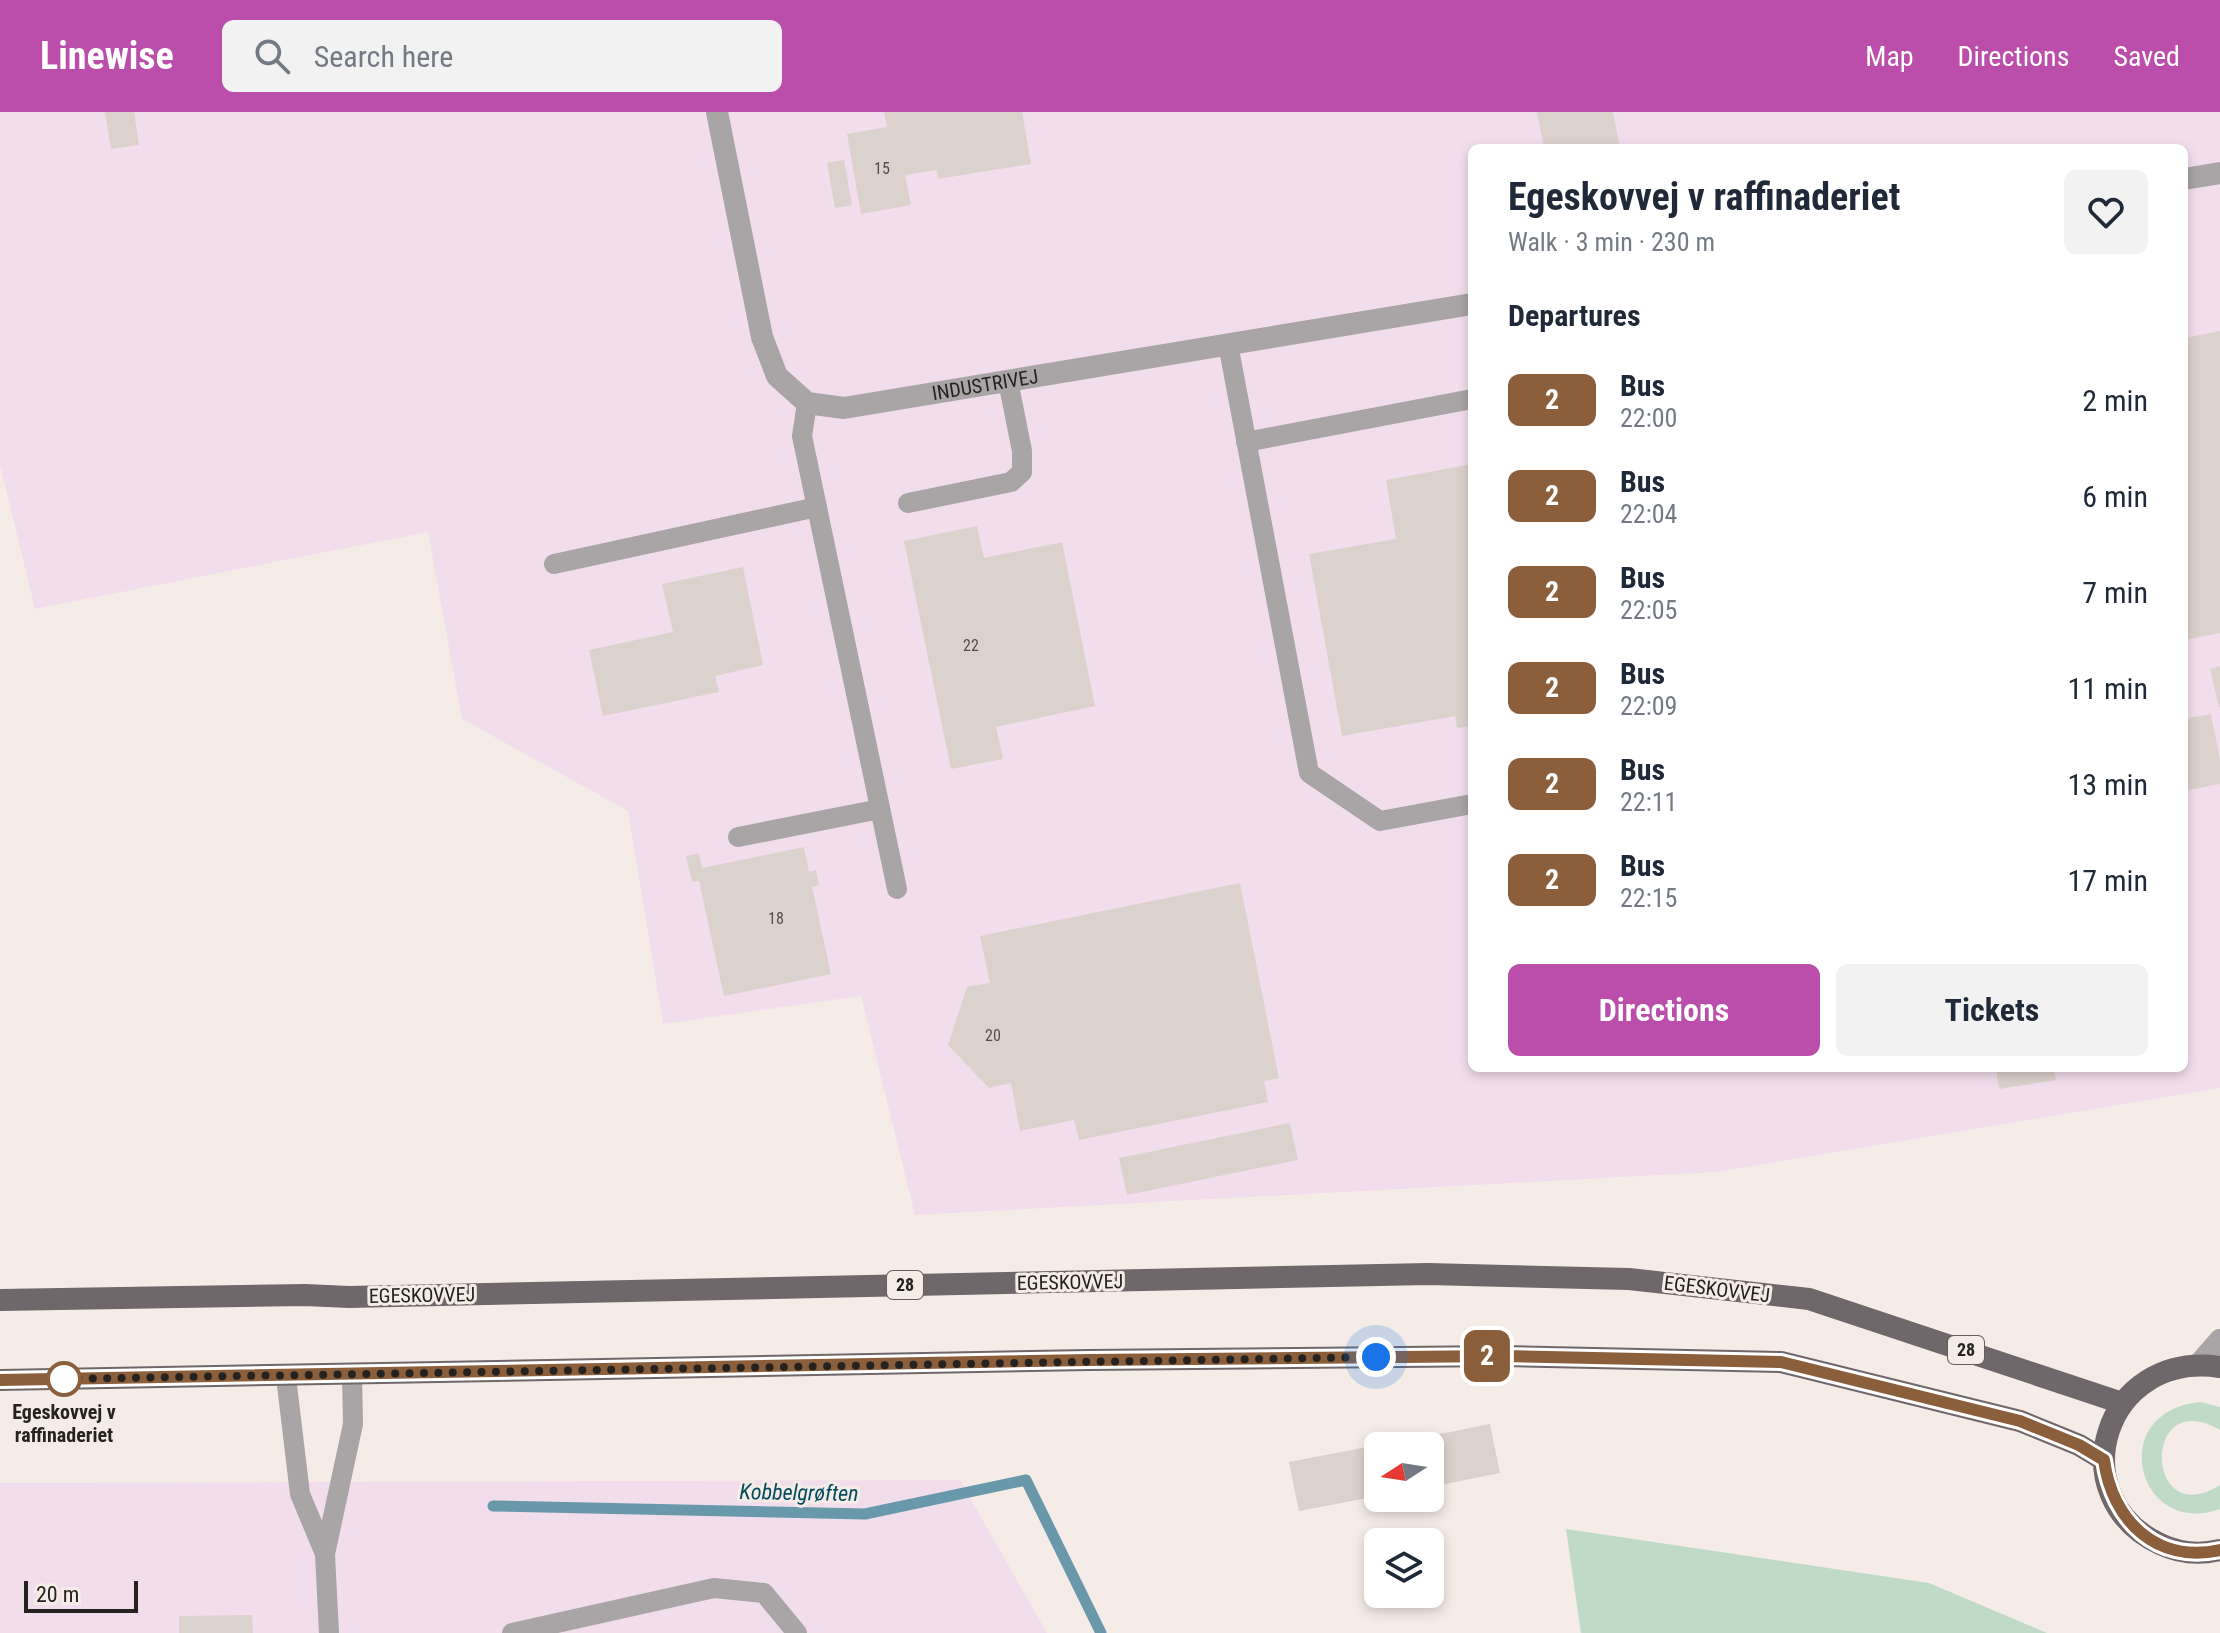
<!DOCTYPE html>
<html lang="en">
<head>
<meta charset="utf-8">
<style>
  :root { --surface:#fff; --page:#f2f2f3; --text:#1f2937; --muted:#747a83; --accent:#bc4eab }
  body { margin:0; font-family:"Roboto Condensed",sans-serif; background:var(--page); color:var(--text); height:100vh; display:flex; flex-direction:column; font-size:30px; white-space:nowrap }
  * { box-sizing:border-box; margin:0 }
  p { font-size:26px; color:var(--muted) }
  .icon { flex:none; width:44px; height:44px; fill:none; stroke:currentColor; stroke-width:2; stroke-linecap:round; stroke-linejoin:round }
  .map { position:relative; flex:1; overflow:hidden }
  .drawer { position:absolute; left:1468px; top:32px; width:720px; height:928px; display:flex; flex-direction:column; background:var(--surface); border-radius:12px; box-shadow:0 4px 12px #0003 }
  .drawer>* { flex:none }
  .badge { padding:0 16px; border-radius:12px; font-size:28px; line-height:52px }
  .needle { width:52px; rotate:258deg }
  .tools { position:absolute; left:1364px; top:1320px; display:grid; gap:16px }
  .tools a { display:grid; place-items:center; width:80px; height:80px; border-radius:12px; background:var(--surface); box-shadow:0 4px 12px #0003; font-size:40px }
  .scale { position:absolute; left:24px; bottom:20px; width:114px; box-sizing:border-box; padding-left:8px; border:4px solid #262220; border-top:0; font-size:22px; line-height:28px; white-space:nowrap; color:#262220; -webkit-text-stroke:6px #f6ece7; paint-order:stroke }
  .you { position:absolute; width:40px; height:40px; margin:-20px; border:6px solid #fff; border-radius:50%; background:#1a73e8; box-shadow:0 0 0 12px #1a73e833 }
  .map>.badge { position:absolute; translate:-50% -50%; box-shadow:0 0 0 4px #fff }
  h2 { padding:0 40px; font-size:30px; line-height:72px }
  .round { display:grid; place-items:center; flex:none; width:84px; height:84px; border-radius:12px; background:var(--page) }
  .overview { display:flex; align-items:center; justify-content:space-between; height:136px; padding:0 40px }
  h1 { font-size:38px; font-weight:700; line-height:60px }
  .cta { display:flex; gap:16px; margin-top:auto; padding:16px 40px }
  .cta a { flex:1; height:92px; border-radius:12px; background:var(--accent); color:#fff; font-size:32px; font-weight:700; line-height:92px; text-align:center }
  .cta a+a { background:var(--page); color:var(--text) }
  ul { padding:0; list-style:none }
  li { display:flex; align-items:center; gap:24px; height:96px; padding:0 40px }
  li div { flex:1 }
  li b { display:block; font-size:30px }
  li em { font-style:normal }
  li .badge { min-width:88px; font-weight:700; text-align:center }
  header { display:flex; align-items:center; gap:48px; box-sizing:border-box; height:112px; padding:0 40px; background:var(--accent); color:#fff }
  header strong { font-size:38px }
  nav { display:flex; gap:44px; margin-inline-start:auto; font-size:28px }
  .search { width:560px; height:72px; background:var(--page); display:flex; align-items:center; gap:20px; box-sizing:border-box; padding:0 28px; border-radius:12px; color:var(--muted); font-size:30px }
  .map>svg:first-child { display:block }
  .industrial { fill:#f2ddec; fill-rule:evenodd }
  .green { fill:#bfdbc8 }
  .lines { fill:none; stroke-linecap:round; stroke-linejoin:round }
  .stream { stroke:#6898aa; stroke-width:11 }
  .building { fill:#dcd2cd }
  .service { stroke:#a9a4a5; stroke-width:20 }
  .minor { stroke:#a9a4a5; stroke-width:22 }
  .tertiary { stroke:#a9a4a5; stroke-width:22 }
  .primary { stroke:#70676a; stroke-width:22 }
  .line-casing { stroke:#fff; stroke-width:18 }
  .line { stroke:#8b5e3c; stroke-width:12 }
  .walk { stroke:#262220; stroke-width:8; stroke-dasharray:0 14.4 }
  .stop-dot { fill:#fff; stroke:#8b5e3c; stroke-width:4 }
  .labels { text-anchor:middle; stroke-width:6; stroke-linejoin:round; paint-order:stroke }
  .number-label { font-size:16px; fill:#544e4b }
  .shield { fill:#f6ece7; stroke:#645f5c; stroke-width:2 }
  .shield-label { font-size:18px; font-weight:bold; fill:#262220 }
  .street-label { font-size:20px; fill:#262220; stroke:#f6ece7 }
  .stop-label { font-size:20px; font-weight:bold; fill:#262220; stroke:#f6ece7 }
  .water-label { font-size:22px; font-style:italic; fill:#034c5f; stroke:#f6ece7 }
</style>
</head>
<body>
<header>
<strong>Linewise</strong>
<div class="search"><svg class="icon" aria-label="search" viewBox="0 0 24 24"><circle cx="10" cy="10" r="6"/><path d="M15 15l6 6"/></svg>Search here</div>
<nav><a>Map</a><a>Directions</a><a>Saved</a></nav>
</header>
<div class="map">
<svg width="2220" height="1521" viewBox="0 0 2220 1521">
  <rect width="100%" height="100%" fill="#f6ece7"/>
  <g class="industrial">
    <path d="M0,0H2220V976L1717,1060L915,1103L861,884L663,912L628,699L462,607L428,420L35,497L0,353ZM1472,36H2184V956H1472Z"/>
    <polygon points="960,1368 1047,1521 0,1521 0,1371"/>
  </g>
  <g class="green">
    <path d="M2201,1290L2220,1295V1318C2141,1272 2144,1421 2220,1373V1397C2136,1427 2105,1298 2201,1290Z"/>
    <polygon points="1566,1417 1929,1471 2047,1521 1581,1521"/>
  </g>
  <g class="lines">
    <polyline class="stream" points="493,1394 865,1402 1026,1368 1101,1521"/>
  </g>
  <g class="building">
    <polygon points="105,0 134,0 139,33 111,37"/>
    <polygon points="884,0 1022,0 1031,52 938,67 937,58 905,63 911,93 861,102 847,22 887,15"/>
    <polygon points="1537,0 1613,0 1620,36 1544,36"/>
    <polygon points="844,48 852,93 835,96 827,51"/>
    <polygon points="2220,219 2220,521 2184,528 2184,226"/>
    <polygon points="1472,352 1472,614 1457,616 1455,604 1342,624 1309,442 1396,427 1386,368"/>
    <polygon points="977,414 984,446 1062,430 1095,594 996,615 1003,647 951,657 904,429"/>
    <polygon points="743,455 763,553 715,564 719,580 603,604 589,538 673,520 662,472"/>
    <polygon points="2220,554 2220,595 2219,595 2210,557"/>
    <polygon points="2211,602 2220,648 2220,672 2184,679 2184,607"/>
    <polygon points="804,735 809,760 816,758 819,773 812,775 831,862 724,884 699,769 692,770 686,744 699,741 702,756"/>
    <polygon points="1240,771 1279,966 1264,969 1268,990 1079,1028 1074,1008 1020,1019 1011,971 989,976 948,933 967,875 990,871 980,824"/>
    <polygon points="1996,956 2054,956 2056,968 1999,977"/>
    <polygon points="1290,1011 1298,1048 1127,1083 1119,1046"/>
    <polygon points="1490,1312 1500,1361 1430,1375 1430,1334 1380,1334"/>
    <polygon points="1378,1333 1378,1384 1299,1399 1289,1350"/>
    <polygon points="252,1503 253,1521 179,1521 179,1504"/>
  </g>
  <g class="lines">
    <g class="service">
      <polyline points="1228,232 1309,661 1380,709 1472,692"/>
      <polyline points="807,291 802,324 897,777"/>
      <polyline points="1246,330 1472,287"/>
      <polyline points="908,391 1011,370 1022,360 1022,339 1008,269"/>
      <polyline points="554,452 817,395"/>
      <polyline points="738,725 880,697"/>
      <polyline points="286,1265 300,1382 325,1442"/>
      <polyline points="329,1521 325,1442 353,1312 352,1263"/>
      <polyline points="512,1521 714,1476 764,1481 797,1521"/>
    </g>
    <g class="minor">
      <path id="s1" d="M717,0L762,225L777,264L807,291L844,296L1472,192"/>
      <polyline points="2184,67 2220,61"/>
    </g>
    <polyline class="tertiary" points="2199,1252 2220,1228"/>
    <g class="primary">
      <polyline points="0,1188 305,1183 349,1185 1428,1162 1629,1167 1809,1187 2122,1291"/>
      <path d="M2220,1255C2103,1238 2060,1385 2160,1432C2179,1441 2200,1443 2220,1438"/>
      <polyline points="0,1268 1089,1248 1504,1244 1781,1250 2020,1309 2079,1333 2104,1348"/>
    </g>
  </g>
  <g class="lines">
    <defs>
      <path id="line" d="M0,1268L1089,1248L1504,1244L1781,1250L2020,1309L2079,1333L2104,1348C2112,1408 2156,1452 2220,1438"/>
    </defs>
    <use href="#line" class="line-casing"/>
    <use href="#line" class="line"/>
    <polyline class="walk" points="64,1267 1376,1245"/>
  </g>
  <circle class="stop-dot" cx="64" cy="1267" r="16"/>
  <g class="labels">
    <g class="number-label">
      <text x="882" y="62">15</text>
      <text x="971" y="539">22</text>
      <text x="776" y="812">18</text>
      <text x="993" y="929">20</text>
    </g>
    <g class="shield">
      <rect x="887" y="1159" width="36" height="28" rx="6"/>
      <rect x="1948" y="1224" width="36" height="28" rx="6"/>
    </g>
    <g class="shield-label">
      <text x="905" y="1179">28</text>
      <text x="1966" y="1244">28</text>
    </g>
    <g class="street-label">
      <text dy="7" stroke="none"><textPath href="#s1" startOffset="492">INDUSTRIVEJ</textPath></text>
      <text transform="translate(1070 1170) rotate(-1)" y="7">EGESKOVVEJ</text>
      <text transform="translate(1717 1177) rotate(7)" y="7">EGESKOVVEJ</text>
      <text transform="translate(422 1183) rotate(-1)" y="7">EGESKOVVEJ</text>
    </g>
    <g class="stop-label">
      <text x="64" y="1307">Egeskovvej v<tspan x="64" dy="23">raffinaderiet</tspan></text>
    </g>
    <g class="water-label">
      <text transform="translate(799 1380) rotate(1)" y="8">Kobbelgrøften</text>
    </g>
  </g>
</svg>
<div class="tools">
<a><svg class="needle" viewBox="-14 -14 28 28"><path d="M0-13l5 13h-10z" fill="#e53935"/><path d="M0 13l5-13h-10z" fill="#747a83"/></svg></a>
<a><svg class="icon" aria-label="layers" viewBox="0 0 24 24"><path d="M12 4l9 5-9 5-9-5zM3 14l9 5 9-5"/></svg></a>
</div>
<div class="scale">20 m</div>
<div class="you" style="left:1376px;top:1245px"></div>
<b class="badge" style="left:1487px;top:1244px;background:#8b5e3c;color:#fff">2</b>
<section class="drawer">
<div class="overview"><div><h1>Egeskovvej v raffinaderiet</h1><p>Walk · 3 min · 230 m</p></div><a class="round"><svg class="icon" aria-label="heart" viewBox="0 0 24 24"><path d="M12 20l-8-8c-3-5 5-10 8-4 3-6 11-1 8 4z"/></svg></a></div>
<h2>Departures</h2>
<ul>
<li><span class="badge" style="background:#8b5e3c;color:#fff">2</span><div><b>Bus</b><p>22:00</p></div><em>2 min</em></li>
<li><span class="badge" style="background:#8b5e3c;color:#fff">2</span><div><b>Bus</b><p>22:04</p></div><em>6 min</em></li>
<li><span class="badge" style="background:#8b5e3c;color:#fff">2</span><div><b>Bus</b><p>22:05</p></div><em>7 min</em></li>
<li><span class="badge" style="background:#8b5e3c;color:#fff">2</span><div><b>Bus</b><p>22:09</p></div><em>11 min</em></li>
<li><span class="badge" style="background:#8b5e3c;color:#fff">2</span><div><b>Bus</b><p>22:11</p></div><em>13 min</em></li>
<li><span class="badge" style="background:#8b5e3c;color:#fff">2</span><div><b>Bus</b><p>22:15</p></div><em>17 min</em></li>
</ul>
<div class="cta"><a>Directions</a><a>Tickets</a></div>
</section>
</div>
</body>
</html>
